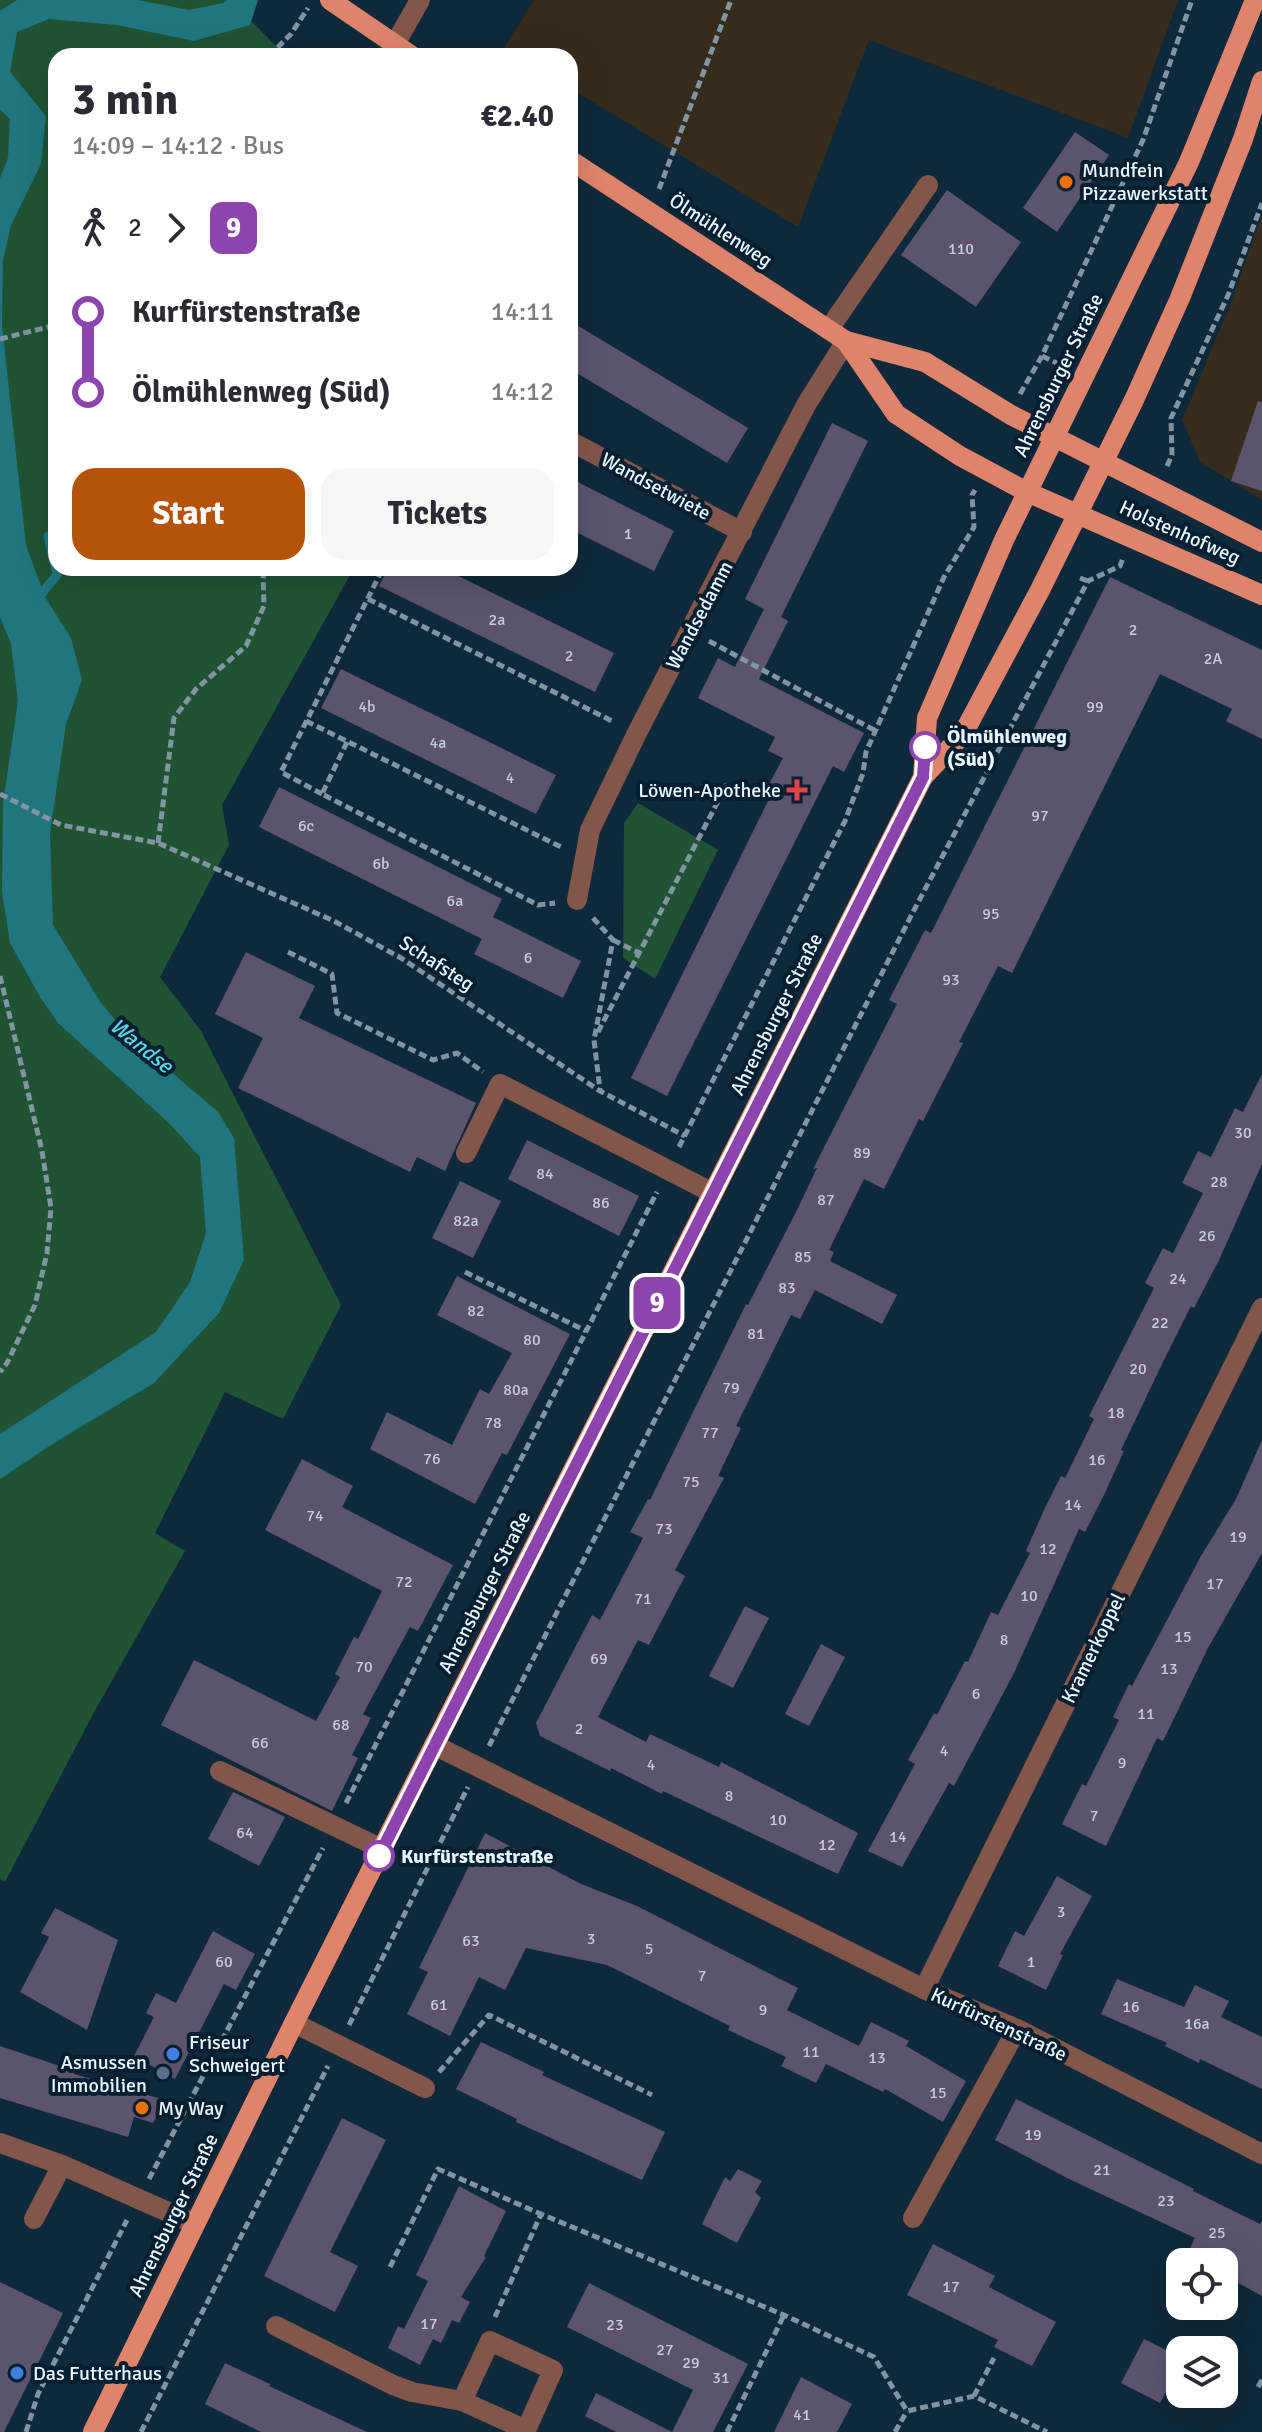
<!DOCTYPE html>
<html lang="en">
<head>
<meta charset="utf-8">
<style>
  :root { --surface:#fff; --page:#f7f7f7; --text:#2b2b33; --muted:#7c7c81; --accent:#b45309 }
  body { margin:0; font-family:Signika,sans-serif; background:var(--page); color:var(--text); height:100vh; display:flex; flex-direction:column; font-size:30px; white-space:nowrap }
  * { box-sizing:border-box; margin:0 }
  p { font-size:26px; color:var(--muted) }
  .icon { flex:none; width:44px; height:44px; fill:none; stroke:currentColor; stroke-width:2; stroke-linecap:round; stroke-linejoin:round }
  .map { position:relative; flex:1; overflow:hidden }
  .details { position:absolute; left:48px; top:48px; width:530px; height:528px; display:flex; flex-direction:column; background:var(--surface); border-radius:24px; box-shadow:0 8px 32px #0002 }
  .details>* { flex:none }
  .badge { padding:0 16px; border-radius:12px; font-size:28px; line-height:52px }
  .buttons { position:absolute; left:1166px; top:2248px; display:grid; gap:16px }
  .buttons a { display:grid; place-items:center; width:72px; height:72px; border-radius:16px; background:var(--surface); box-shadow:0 8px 32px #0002; font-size:40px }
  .map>.badge { position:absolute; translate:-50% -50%; box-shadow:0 0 0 4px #fff }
  .legs { display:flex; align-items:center; gap:12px; height:88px; padding:0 24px; font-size:26px }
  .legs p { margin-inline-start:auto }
  .overview { display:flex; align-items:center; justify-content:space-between; height:136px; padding:0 24px }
  h1 { font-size:44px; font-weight:700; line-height:60px }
  .cta { display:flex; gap:16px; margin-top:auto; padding:16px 24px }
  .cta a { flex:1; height:92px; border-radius:24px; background:var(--accent); color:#fff; font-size:32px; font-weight:700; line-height:92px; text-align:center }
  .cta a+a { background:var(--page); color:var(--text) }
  ul { padding:0 24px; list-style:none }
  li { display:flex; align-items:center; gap:28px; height:80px; font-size:30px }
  li i { display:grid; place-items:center; width:12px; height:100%; margin:0 10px; background:currentColor }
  li i::after { content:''; width:20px; height:20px; margin:-10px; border:6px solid; border-radius:50%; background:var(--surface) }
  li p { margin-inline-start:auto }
  li:first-child i { background:linear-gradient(#0000 50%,currentColor 0) }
  li:last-child i { background:linear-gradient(currentColor 50%,#0000 0) }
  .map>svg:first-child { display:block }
  .commercial { fill:#352c1c }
  .green { fill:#1f5334 }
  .water { fill:#20757f }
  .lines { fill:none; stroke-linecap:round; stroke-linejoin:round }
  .stream { stroke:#20757f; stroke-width:9 }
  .building { fill:#5c536f }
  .path { stroke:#8194a2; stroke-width:5; stroke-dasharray:8 4; stroke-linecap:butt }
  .minor { stroke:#83564a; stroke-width:20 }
  .major { stroke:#df846b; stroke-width:20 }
  .line-1-casing { stroke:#fff; stroke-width:18 }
  .line-1 { stroke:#8e44ad; stroke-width:12 }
  .food-dot { fill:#e8710a; stroke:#051f30; stroke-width:3 }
  .stop-1-dot { fill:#fff; stroke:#8e44ad; stroke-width:4 }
  .health-dot { fill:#e0444e; stroke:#051f30; stroke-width:3 }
  .shop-dot { fill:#3f7fe0; stroke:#051f30; stroke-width:3 }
  .service-dot { fill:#5c6f8a; stroke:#051f30; stroke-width:3 }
  .labels { text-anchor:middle; stroke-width:8; stroke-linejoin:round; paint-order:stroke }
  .number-label { font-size:16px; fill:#c6ccdb }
  .poi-label { font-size:20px; fill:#e9f5ff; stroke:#051f30; text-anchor:start }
  .street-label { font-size:20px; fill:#e9f5ff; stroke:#051f30 }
  .stop-label { font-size:20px; font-weight:bold; fill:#e9f5ff; stroke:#051f30; text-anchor:start }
  .water-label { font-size:22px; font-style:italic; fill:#5ad3e1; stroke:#051f30 }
</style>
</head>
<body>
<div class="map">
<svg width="1262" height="2432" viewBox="0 0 1262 2432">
  <rect width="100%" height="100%" fill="#0e293b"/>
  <g class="commercial">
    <polygon points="534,0 1178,0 1128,138 869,40 798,227 570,88 570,56 517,56 504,48"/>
    <polygon points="1262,215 1262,500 1200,462 1182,420 1230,305"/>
  </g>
  <g class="green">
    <polygon points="0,0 230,0 286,56 56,56 56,478 53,487 48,535 56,530 56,568 354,568 222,805 229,845 160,977 201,1031 341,1305 283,1419 225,1392 155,1533 185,1551 92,1716 5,1882 0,1879"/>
    <polygon points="638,803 718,850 655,979 623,958 624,823"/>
  </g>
  <polygon class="water" points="17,0 138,0 189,10 223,3 227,0 258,0 250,25 194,41 117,25 49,19 17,32 10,72 46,116 41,164 11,225 3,260 2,325 26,545 45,597 71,638 82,680 66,724 50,833 53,925 101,1003 127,1034 218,1112 234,1138 244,1260 219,1313 154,1383 57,1441 0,1479 0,1434 156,1332 190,1282 206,1233 200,1157 168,1122 58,1023 40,997 10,943 2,892 3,803 18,701 11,644 0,617 0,178 8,158 10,119 0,110 0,11"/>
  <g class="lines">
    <polyline class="stream" points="36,600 57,575 48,536"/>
  </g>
  <g class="building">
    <polygon points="1075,132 1109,155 1057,232 1023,208"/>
    <polygon points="947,190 1021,242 976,307 901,255"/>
    <polygon points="570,321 748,428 727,463 570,369"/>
    <polygon points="1258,401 1262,402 1262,491 1231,481"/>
    <polygon points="832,423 868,441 781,617 788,621 759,679 864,733 844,772 833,766 667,1096 631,1078 774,789 768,786 783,758 768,751 775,737 698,698 718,658 735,667 764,609 773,614 745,599"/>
    <polygon points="570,478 674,531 654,571 570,529"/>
    <polygon points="388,568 442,568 614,653 595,692 379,586"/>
    <polygon points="1110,577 1262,650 1262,739 1226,721 1232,709 1160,674 1012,973 998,966 959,1042 963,1043 923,1121 919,1119 884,1189 864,1179 829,1250 834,1252 830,1261 897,1295 882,1324 815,1290 800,1319 791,1315 736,1426 741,1428 718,1476 724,1478 675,1570 685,1576 649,1645 638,1640 598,1717 646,1742 650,1734 719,1767 721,1762 858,1833 838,1874 663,1791 662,1794 611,1768 610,1771 540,1736 536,1723 592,1615 600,1620 643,1538 630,1532 648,1499 650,1500 746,1304 748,1305 797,1210 817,1168 813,1169 897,1004 889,1000 925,930 931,933"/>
    <polygon points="341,669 556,775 536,814 321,708"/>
    <polygon points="279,787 502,899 493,917 581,961 563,998 474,954 482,939 259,827"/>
    <polygon points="246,952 315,986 299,1018 476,1103 445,1171 417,1157 410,1172 238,1088 263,1038 215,1014"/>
    <polygon points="1262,1074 1262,1164 1219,1260 1194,1308 1191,1306 1163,1362 1121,1450 1124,1451 1103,1497 1085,1532 1079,1529 1014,1673 954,1786 949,1783 902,1867 868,1851 915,1764 908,1760 934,1713 937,1715 965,1661 968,1662 991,1612 998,1615 1030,1553 1026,1551 1043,1512 1061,1476 1065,1478 1094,1419 1089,1416 1154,1288 1145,1283 1163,1248 1173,1253 1203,1193 1182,1183 1198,1151 1211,1157 1235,1108 1243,1112"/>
    <polygon points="527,1140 639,1196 619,1236 508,1179"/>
    <polygon points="460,1181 501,1201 473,1258 432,1238"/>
    <polygon points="457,1276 570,1334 507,1455 502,1453 475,1504 370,1449 387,1412 452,1445 480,1389 489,1394 512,1353 437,1315"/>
    <polygon points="1262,1440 1262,1553 1208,1648 1163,1741 1157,1738 1106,1846 1062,1824 1082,1784 1086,1786 1119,1720 1113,1717 1129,1684 1132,1686 1201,1556 1236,1499"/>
    <polygon points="302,1459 353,1486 342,1507 453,1565 418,1631 410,1627 363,1714 371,1718 352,1755 358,1758 332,1811 161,1725 194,1660 316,1721 340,1677 335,1674 354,1637 358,1639 382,1591 265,1530"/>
    <polygon points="745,1606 769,1618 733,1688 709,1676"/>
    <polygon points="821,1644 845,1657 809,1726 785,1714"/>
    <polygon points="233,1792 285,1817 259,1866 208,1839"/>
    <polygon points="485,1833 581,1884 637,1906 798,1988 787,2010 859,2046 871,2022 909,2041 906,2046 966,2081 943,2122 885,2089 883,2092 826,2064 816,2083 781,2066 786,2057 728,2030 730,2026 607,1965 526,1948 505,1990 479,1977 450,2036 407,2014 428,1972 419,1968"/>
    <polygon points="1057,1876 1092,1896 1060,1954 1063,1955 1046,1990 998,1966 1015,1931 1024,1936"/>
    <polygon points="55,1908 118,1940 87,2030 20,1992 49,1937 41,1933"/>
    <polygon points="213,1931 255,1954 236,1990 224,1984 175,2079 134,2056 154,2017 146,2013 156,1993 176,2003"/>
    <polygon points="1117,1979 1184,2007 1195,1985 1229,2001 1221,2017 1262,2037 1262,2089 1200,2059 1199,2063 1165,2046 1167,2043 1101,2014"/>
    <polygon points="481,2042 544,2072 542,2075 665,2132 642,2180 516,2122 517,2119 456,2089"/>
    <polygon points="0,2046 75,2071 74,2074 165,2100 153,2123 134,2117 128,2137 0,2098"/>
    <polygon points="1016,2099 1194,2189 1193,2191 1260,2224 1262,2221 1262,2296 1231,2279 1235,2270 1224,2262 1190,2248 1195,2238 1069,2179 995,2140"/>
    <polygon points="342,2118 386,2140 330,2252 358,2266 335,2312 264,2276"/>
    <polygon points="738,2169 762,2181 755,2192 761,2198 737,2243 702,2224 725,2177 730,2181"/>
    <polygon points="459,2186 506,2211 484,2256 486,2257 461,2297 470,2302 459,2323 452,2320 441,2343 433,2339 420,2365 388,2348 398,2326 404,2329 428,2281 416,2275"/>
    <polygon points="933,2244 995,2276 989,2287 1056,2322 1032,2366 994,2347 998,2340 907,2295"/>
    <polygon points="0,2282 63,2313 4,2432 0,2432"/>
    <polygon points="589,2283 748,2364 713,2432 616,2432 585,2416 596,2393 672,2432 693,2390 567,2327"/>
    <polygon points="1144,2339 1180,2357 1180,2366 1160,2403 1121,2383"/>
    <polygon points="225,2363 270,2384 269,2386 367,2432 261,2432 205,2404"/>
    <polygon points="801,2377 852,2404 837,2432 774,2432"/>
  </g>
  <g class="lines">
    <g class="path">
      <polyline points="269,56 291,34 308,8"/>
      <polyline points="659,189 731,0"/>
      <polyline points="0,339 56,325"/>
      <polyline points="1042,356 1063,366"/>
      <polyline points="1020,394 1042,356 1143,140 1192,0"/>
      <polyline points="1167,466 1172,455 1171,418 1229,293 1262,203"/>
      <polyline points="1080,578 1088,581"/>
      <polyline points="368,599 614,722"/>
      <polyline points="709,641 876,731"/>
      <polyline points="306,721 563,848"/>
      <polyline points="347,742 322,794 538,905 555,903"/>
      <polyline points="0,794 61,825 158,843 334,921 401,958 600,1091 685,1136"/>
      <polyline points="322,794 281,772 383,568"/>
      <polyline points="158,843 174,718 196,689 246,646 264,606 263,568"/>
      <polyline points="593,918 613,940 594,1040 600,1090"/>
      <polyline points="613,940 639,953"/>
      <polyline points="288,952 332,974 337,1013 433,1060 457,1053 483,1072"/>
      <polyline points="0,976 42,1151 51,1208 47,1253 35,1305 7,1363 0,1372"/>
      <polyline points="598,1032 727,784"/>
      <polyline points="679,1147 845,821 863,773 866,752 944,577 974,527 972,495 975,490"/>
      <polyline points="465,1272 586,1331"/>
      <polyline points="489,1746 913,912 1088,581 1120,566 1123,558"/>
      <polyline points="346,1803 657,1192"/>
      <polyline points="349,2025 468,1787"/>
      <polyline points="439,2072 489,2015 652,2095"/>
      <polyline points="149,2179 323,1848"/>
      <polyline points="390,2267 438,2169 541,2214"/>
      <polyline points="495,2317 541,2214 784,2315 874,2357 907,2411 974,2396 1047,2432"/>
      <polyline points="1258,2387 1262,2380"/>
      <polyline points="974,2396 994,2358"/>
      <polyline points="26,2432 38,2394 127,2220"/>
      <polyline points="141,2432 328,2066"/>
      <polyline points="727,2432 784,2315"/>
      <polyline points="895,2432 907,2411"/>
    </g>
    <g class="minor">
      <polyline points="395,44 420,0"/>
      <polyline points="829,329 928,185"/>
      <polyline points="570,441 742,532"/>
      <polyline points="577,900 590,830 637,733 806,405 846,341"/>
      <polyline points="466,1153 500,1084 713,1193"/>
      <polyline points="434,1745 924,1989 1017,2029 1262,2154"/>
      <polyline points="220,1771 382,1849"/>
      <polyline points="924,1989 1262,1308"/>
      <polyline points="294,2023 425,2088"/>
      <polyline points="0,2143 62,2165 195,2224"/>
      <polyline points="913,2218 1017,2029"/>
      <polyline points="34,2219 62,2165"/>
      <polyline points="276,2326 393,2385 412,2392 462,2401"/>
      <polygon points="490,2341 553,2370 526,2430 462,2401"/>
    </g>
    <g class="major">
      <polyline points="330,0 412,56"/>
      <polyline points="570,160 846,341 925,362 1011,415 1262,542"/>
      <polyline points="846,341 896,414 960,456 1027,492 1262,595"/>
      <polyline points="923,777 927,718 1004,540 1189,162 1255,0"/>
      <polyline points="93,2432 294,2023 923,777 963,734 1040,590 1134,400 1180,298 1243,139 1262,81"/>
    </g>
  </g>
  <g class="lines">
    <defs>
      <polyline id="line-1" points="379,1856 923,777 925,747"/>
    </defs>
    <use href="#line-1" class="line-1-casing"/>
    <use href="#line-1" class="line-1"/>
  </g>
  <g class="food-dot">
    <circle cx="1066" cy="182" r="8"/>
    <circle cx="142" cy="2108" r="8"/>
  </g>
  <g class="stop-1-dot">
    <circle cx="925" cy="747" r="14"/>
    <circle cx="379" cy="1856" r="14"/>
  </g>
  <path class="health-dot" d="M793 778h8v8h8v8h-8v8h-8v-8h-8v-8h8z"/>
  <g class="shop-dot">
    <circle cx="173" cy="2054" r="8"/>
    <circle cx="17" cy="2373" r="8"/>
  </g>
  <circle class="service-dot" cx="163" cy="2073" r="8"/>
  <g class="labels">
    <g class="number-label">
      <text x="961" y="254">110</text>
      <text x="628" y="539">1</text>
      <text x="497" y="625">2a</text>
      <text x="1133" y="635">2</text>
      <text x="569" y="661">2</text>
      <text x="1213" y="664">2A</text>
      <text x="367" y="712">4b</text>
      <text x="1095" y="712">99</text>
      <text x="438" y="748">4a</text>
      <text x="510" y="783">4</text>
      <text x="1040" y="821">97</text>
      <text x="306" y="831">6c</text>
      <text x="381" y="869">6b</text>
      <text x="455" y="906">6a</text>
      <text x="991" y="919">95</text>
      <text x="528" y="963">6</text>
      <text x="951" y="985">93</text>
      <text x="1243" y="1138">30</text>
      <text x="862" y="1158">89</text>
      <text x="545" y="1179">84</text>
      <text x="1219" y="1187">28</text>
      <text x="826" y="1205">87</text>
      <text x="601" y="1208">86</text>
      <text x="466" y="1226">82a</text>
      <text x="1207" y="1241">26</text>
      <text x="803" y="1262">85</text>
      <text x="1178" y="1284">24</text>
      <text x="787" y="1293">83</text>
      <text x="476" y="1316">82</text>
      <text x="1160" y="1328">22</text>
      <text x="756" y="1339">81</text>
      <text x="532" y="1345">80</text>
      <text x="1138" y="1374">20</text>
      <text x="731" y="1393">79</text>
      <text x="516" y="1395">80a</text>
      <text x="1116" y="1418">18</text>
      <text x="493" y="1428">78</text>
      <text x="710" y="1438">77</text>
      <text x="432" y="1464">76</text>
      <text x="1097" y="1465">16</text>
      <text x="691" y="1487">75</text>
      <text x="1073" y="1510">14</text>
      <text x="315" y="1521">74</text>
      <text x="664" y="1534">73</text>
      <text x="1238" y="1542">19</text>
      <text x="1048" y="1554">12</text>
      <text x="404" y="1587">72</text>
      <text x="1215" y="1589">17</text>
      <text x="1029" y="1601">10</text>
      <text x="643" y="1604">71</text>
      <text x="1183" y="1642">15</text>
      <text x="1004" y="1645">8</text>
      <text x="599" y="1664">69</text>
      <text x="364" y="1672">70</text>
      <text x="1169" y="1674">13</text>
      <text x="976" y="1699">6</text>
      <text x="1146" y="1719">11</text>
      <text x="341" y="1730">68</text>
      <text x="579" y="1734">2</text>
      <text x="260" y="1748">66</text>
      <text x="944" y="1756">4</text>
      <text x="1122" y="1768">9</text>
      <text x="651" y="1770">4</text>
      <text x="729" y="1801">8</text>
      <text x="1094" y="1821">7</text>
      <text x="778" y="1825">10</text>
      <text x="245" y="1838">64</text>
      <text x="898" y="1842">14</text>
      <text x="827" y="1850">12</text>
      <text x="1061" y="1917">3</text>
      <text x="591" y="1944">3</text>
      <text x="471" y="1946">63</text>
      <text x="649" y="1954">5</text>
      <text x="224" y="1967">60</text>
      <text x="1031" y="1967">1</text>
      <text x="702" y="1981">7</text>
      <text x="439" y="2010">61</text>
      <text x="1131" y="2012">16</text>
      <text x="763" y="2015">9</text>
      <text x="1197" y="2029">16a</text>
      <text x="811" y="2057">11</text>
      <text x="877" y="2063">13</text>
      <text x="938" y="2098">15</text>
      <text x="1033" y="2140">19</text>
      <text x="1102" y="2175">21</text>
      <text x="1166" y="2206">23</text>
      <text x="1217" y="2238">25</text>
      <text x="951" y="2292">17</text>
      <text x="429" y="2329">17</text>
      <text x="615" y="2330">23</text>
      <text x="665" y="2355">27</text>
      <text x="691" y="2368">29</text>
      <text x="721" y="2383">31</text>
      <text x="802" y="2420">41</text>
    </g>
    <g class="poi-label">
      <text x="1082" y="177">Mundfein<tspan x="1082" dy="23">Pizzawerkstatt</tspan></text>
      <text x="781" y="797" text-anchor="end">Löwen-Apotheke</text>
      <text x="189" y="2049">Friseur<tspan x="189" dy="23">Schweigert</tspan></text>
      <text x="147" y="2069" text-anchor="end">Asmussen<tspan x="147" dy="23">Immobilien</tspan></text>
      <text x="158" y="2115">My Way</text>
      <text x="33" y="2380">Das Futterhaus</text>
    </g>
    <g class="street-label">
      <text transform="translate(721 230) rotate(33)" y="7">Ölmühlenweg</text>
      <text transform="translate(1058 375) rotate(-64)" y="7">Ahrensburger Straße</text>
      <text transform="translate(656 486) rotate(28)" y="7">Wandsetwiete</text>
      <text transform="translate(1180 532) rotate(24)" y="7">Holstenhofweg</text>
      <text transform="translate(699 615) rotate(-62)" y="7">Wandsedamm</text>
      <text transform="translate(437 963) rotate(33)" y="7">Schafsteg</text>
      <text transform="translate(776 1014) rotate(-63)" y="7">Ahrensburger Straße</text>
      <text transform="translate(484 1592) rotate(-63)" y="7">Ahrensburger Straße</text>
      <text transform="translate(1093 1648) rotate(-64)" y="7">Kramerkoppel</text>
      <text transform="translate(999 2024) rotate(25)" y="7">Kurfürstenstraße</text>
      <text transform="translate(173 2215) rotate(-64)" y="7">Ahrensburger Straße</text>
    </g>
    <g class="stop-label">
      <text x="947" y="743">Ölmühlenweg<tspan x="947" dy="23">(Süd)</tspan></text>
      <text x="401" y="1863">Kurfürstenstraße</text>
    </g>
    <g class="water-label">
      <text transform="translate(142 1045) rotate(39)" y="8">Wandse</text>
    </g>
  </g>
</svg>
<div class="buttons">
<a><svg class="icon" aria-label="locate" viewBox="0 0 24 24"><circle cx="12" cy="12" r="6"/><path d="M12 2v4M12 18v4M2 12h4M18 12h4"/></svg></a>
<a><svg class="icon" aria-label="layers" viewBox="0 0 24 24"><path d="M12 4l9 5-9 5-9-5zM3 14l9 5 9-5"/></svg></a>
</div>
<b class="badge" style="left:657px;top:1303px;background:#8e44ad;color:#fff">9</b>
<section class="details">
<div class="overview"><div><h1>3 min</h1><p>14:09 – 14:12 · Bus</p></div><b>€2.40</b></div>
<div class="legs"><svg class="icon" aria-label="walk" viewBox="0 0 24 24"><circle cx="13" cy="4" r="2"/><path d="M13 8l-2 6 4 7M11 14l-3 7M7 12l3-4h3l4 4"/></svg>2<svg class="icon" aria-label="forward" viewBox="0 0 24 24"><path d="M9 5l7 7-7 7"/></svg><b class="badge" style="background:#8e44ad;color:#fff">9</b></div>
<ul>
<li><i style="color:#8e44ad"></i><b>Kurfürstenstraße</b><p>14:11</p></li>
<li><i style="color:#8e44ad"></i><b>Ölmühlenweg (Süd)</b><p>14:12</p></li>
</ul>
<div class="cta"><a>Start</a><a>Tickets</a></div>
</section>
</div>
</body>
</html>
